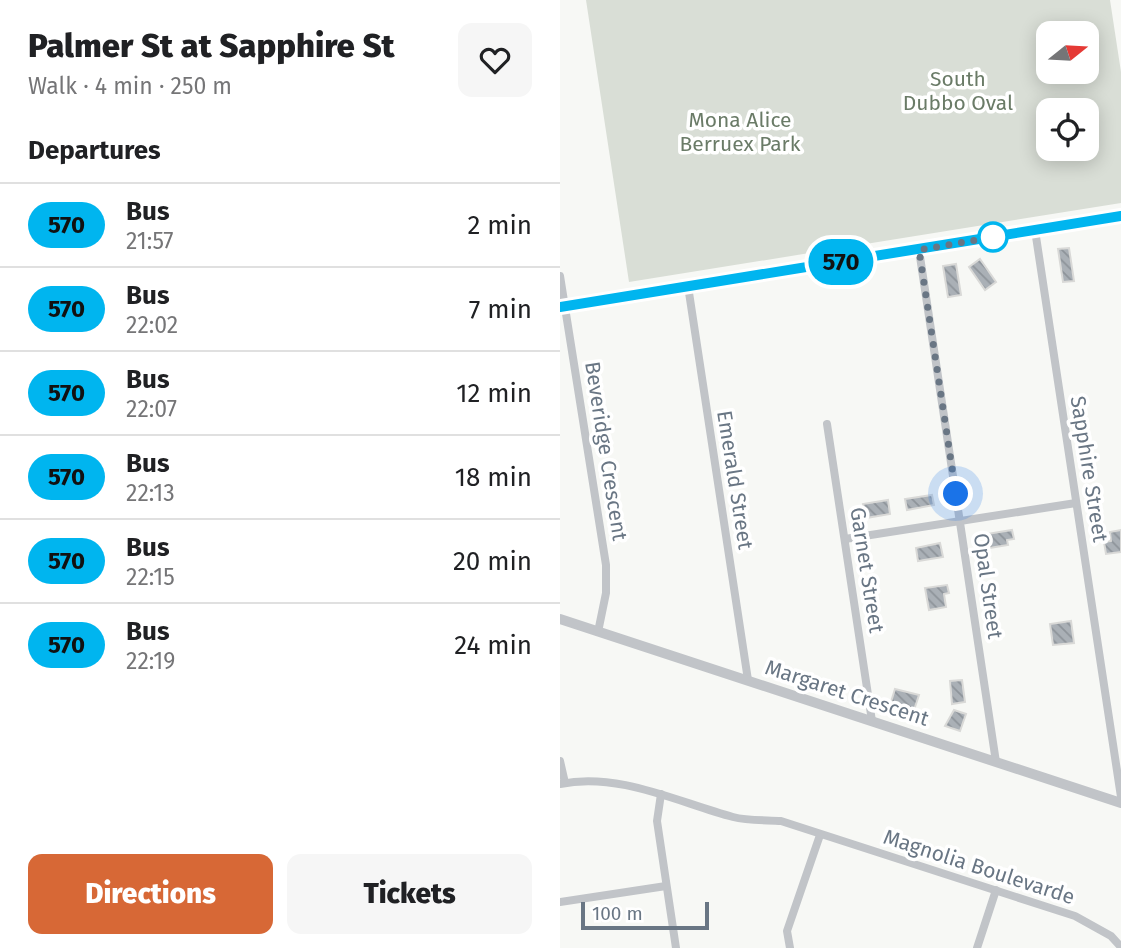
<!DOCTYPE html>
<html lang="en">
<head>
<meta charset="utf-8">
<style>
  :root { --surface:#fff; --page:#f6f6f6; --text:#202124; --muted:#757577; --line:#e0e0e0; --accent:#d76836 }
  body { margin:0; font-family:"Fira Sans",sans-serif; background:var(--page); color:var(--text); height:100vh; display:flex; flex-direction:column; font-size:26px; white-space:nowrap }
  * { box-sizing:border-box; margin:0 }
  p { font-size:23px; color:var(--muted) }
  .icon { flex:none; width:38px; height:38px; fill:none; stroke:currentColor; stroke-width:2; stroke-linecap:round; stroke-linejoin:round }
  .map { position:relative; flex:1; overflow:hidden }
  .side { display:flex; flex-direction:column; background:var(--surface); width:560px }
  .side>* { flex:none }
  .badge { padding:0 14px; border-radius:23px; font-size:24px; line-height:46px }
  .needle { width:46px; rotate:72deg }
  .buttons { position:absolute; left:476px; top:21px; display:grid; gap:14px }
  .buttons a { display:grid; place-items:center; width:63px; height:63px; border-radius:14px; background:var(--surface); box-shadow:0 4px 18px #0003; font-size:35px }
  .scale { position:absolute; left:21px; bottom:18px; width:128px; box-sizing:border-box; padding-left:7px; border:4px solid #697684; border-top:0; font-size:19px; line-height:24px; white-space:nowrap; color:#697684; -webkit-text-stroke:5px #fff; paint-order:stroke }
  .you { position:absolute; width:35px; height:35px; margin:-18px; border:5px solid #fff; border-radius:50%; background:#1a73e8; box-shadow:0 0 0 10px #1a73e833 }
  .map>.badge { position:absolute; translate:-50% -50%; box-shadow:0 0 0 4px #fff }
  h2 { padding:0 28px; font-size:26px; line-height:63px }
  .round { display:grid; place-items:center; flex:none; width:74px; height:74px; border-radius:14px; background:var(--page) }
  .head { display:flex; align-items:center; justify-content:space-between; height:119px; padding:0 28px }
  h1 { font-size:33px; font-weight:800; line-height:52px }
  .button { display:flex; gap:14px; margin-top:auto; padding:14px 28px }
  .button a { flex:1; height:80px; border-radius:14px; background:var(--accent); color:#fff; font-size:28px; font-weight:800; line-height:80px; text-align:center }
  .button a+a { background:var(--page); color:var(--text) }
  ul { padding:0; list-style:none }
  li { display:flex; align-items:center; gap:21px; height:84px; padding:0 28px; border-top:2px solid var(--line) }
  li div { flex:1 }
  li b { display:block; font-size:26px }
  li em { font-style:normal }
  li .badge { min-width:77px; font-weight:700; text-align:center }
  main { display:flex; flex:1; min-height:0 }
  .map>svg:first-child { display:block }
  .park { fill:#d9ded6; fill-rule:evenodd }
  .building { fill:url(#building-back-hatch); stroke:#d9d9d7; stroke-width:2 }
  .lines { fill:none; stroke-linecap:round; stroke-linejoin:round }
  .minor { stroke:#c1c4c8; stroke-width:8 }
  .tertiary { stroke:#c1c4c8; stroke-width:10 }
  .line-casing { stroke:#fff; stroke-width:16 }
  .line { stroke:#00b5ef; stroke-width:10 }
  .walk { stroke:#697684; stroke-width:7; stroke-dasharray:0 12.6 }
  .stop-dot { fill:#fff; stroke:#00b5ef; stroke-width:3.5 }
  .labels { text-anchor:middle; stroke-width:7; stroke-linejoin:round; paint-order:stroke }
  .park-label { font-size:21px; fill:#6a7b67; stroke:#fff }
  .street-label { font-size:21px; fill:#697684; stroke:#fff }
</style>
</head>
<body>
<main>
<section class="side">
<div class="head"><div><h1>Palmer St at Sapphire St</h1><p>Walk · 4 min · 250 m</p></div><a class="round"><svg class="icon" aria-label="heart" viewBox="0 0 24 24"><path d="M12 20l-8-8c-3-5 5-10 8-4 3-6 11-1 8 4z"/></svg></a></div>
<h2>Departures</h2>
<ul>
<li><span class="badge" style="background:#00b5ef;color:#111">570</span><div><b>Bus</b><p>21:57</p></div><em>2 min</em></li>
<li><span class="badge" style="background:#00b5ef;color:#111">570</span><div><b>Bus</b><p>22:02</p></div><em>7 min</em></li>
<li><span class="badge" style="background:#00b5ef;color:#111">570</span><div><b>Bus</b><p>22:07</p></div><em>12 min</em></li>
<li><span class="badge" style="background:#00b5ef;color:#111">570</span><div><b>Bus</b><p>22:13</p></div><em>18 min</em></li>
<li><span class="badge" style="background:#00b5ef;color:#111">570</span><div><b>Bus</b><p>22:15</p></div><em>20 min</em></li>
<li><span class="badge" style="background:#00b5ef;color:#111">570</span><div><b>Bus</b><p>22:19</p></div><em>24 min</em></li>
</ul>
<div class="button"><a>Directions</a><a>Tickets</a></div>
</section>
<div class="map">
<svg width="561" height="948" viewBox="0 0 561 948">
  <defs>
    <pattern id="building-back-hatch" width="6" height="6" patternUnits="userSpaceOnUse" patternTransform="scale(1.75)"><rect width="6" height="6" fill="#aab0b6"/><path d="M-1 5l2 2M0 0l6 6M5-1l2 2" fill="none" stroke="#8e949a"/></pattern>
  </defs>
  <rect width="100%" height="100%" fill="#f7f8f5"/>
  <path class="park" d="M26,0H550L561,72V203L69,282ZM527,33V72H488V33ZM527,110V149H488V110Z"/>
  <g class="building">
    <polygon points="509,248 514,281 503,282 498,249"/>
    <polygon points="420,259 436,282 425,290 409,267"/>
    <polygon points="396,264 401,295 388,297 383,266"/>
    <polygon points="372,495 374,505 347,510 345,499"/>
    <polygon points="328,500 330,514 306,518 303,504"/>
    <polygon points="452,530 454,539 447,540 448,545 429,548 427,534"/>
    <polygon points="561,530 561,552 546,554 544,542 551,541 550,532"/>
    <polygon points="380,543 383,557 358,561 356,548"/>
    <polygon points="387,585 389,593 384,594 386,607 369,610 365,588"/>
    <polygon points="511,621 514,643 493,645 490,624"/>
    <polygon points="402,680 405,702 392,704 390,681"/>
    <polygon points="335,689 359,695 353,713 330,705"/>
    <polygon points="394,710 406,714 400,731 385,726"/>
  </g>
  <g class="lines">
    <g class="minor">
      <polyline points="475,230 561,797"/>
      <polyline points="359,250 436,762"/>
      <polyline points="0,276 46,565 46,593 38,632"/>
      <polyline points="128,286 188,680"/>
      <polyline points="267,424 312,721"/>
      <polyline points="285,539 516,503"/>
      <polyline points="0,761 5,783"/>
      <path d="M0,784C59,772 117,802 173,817C188,821 206,820 221,821L515,916L551,936L561,947"/>
      <polyline points="101,794 97,821 116,948"/>
      <polyline points="0,902 106,886"/>
      <polyline points="230,948 227,931 260,835"/>
      <polyline points="417,948 436,890"/>
    </g>
    <g class="tertiary">
      <polyline points="0,307 561,216"/>
      <polyline points="0,619 561,803"/>
    </g>
  </g>
  <g class="lines">
    <defs>
      <polyline id="line" points="0,307 561,216"/>
    </defs>
    <use href="#line" class="line-casing"/>
    <use href="#line" class="line"/>
    <polyline class="walk" points="396,494 359,250 433,237"/>
  </g>
  <circle class="stop-dot" cx="433" cy="237" r="14"/>
  <g class="labels">
    <g class="park-label">
      <text x="398" y="86">South<tspan x="398" dy="24">Dubbo Oval</tspan></text>
      <text x="180" y="127">Mona Alice<tspan x="180" dy="24">Berruex Park</tspan></text>
    </g>
    <g class="street-label">
      <text transform="translate(46 451) rotate(81)" y="7">Beveridge Crescent</text>
      <text transform="translate(529 469) rotate(81)" y="7">Sapphire Street</text>
      <text transform="translate(175 480) rotate(81)" y="7">Emerald Street</text>
      <text transform="translate(307 570) rotate(81)" y="7">Garnet Street</text>
      <text transform="translate(428 586) rotate(82)" y="7">Opal Street</text>
      <text transform="translate(287 693) rotate(18)" y="7">Margaret Crescent</text>
      <text transform="translate(419 867) rotate(18)" y="7">Magnolia Boulevarde</text>
    </g>
  </g>
</svg>
<div class="buttons">
<a><svg class="needle" viewBox="-14 -14 28 28"><path d="M0-13l5 13h-10z" fill="#e53935"/><path d="M0 13l5-13h-10z" fill="#757577"/></svg></a>
<a><svg class="icon" aria-label="locate" viewBox="0 0 24 24"><circle cx="12" cy="12" r="6"/><path d="M12 2v4M12 18v4M2 12h4M18 12h4"/></svg></a>
</div>
<div class="scale">100 m</div>
<div class="you" style="left:396px;top:494px"></div>
<b class="badge" style="left:281px;top:262px;background:#00b5ef;color:#111">570</b>
</div>
</main>
</body>
</html>
